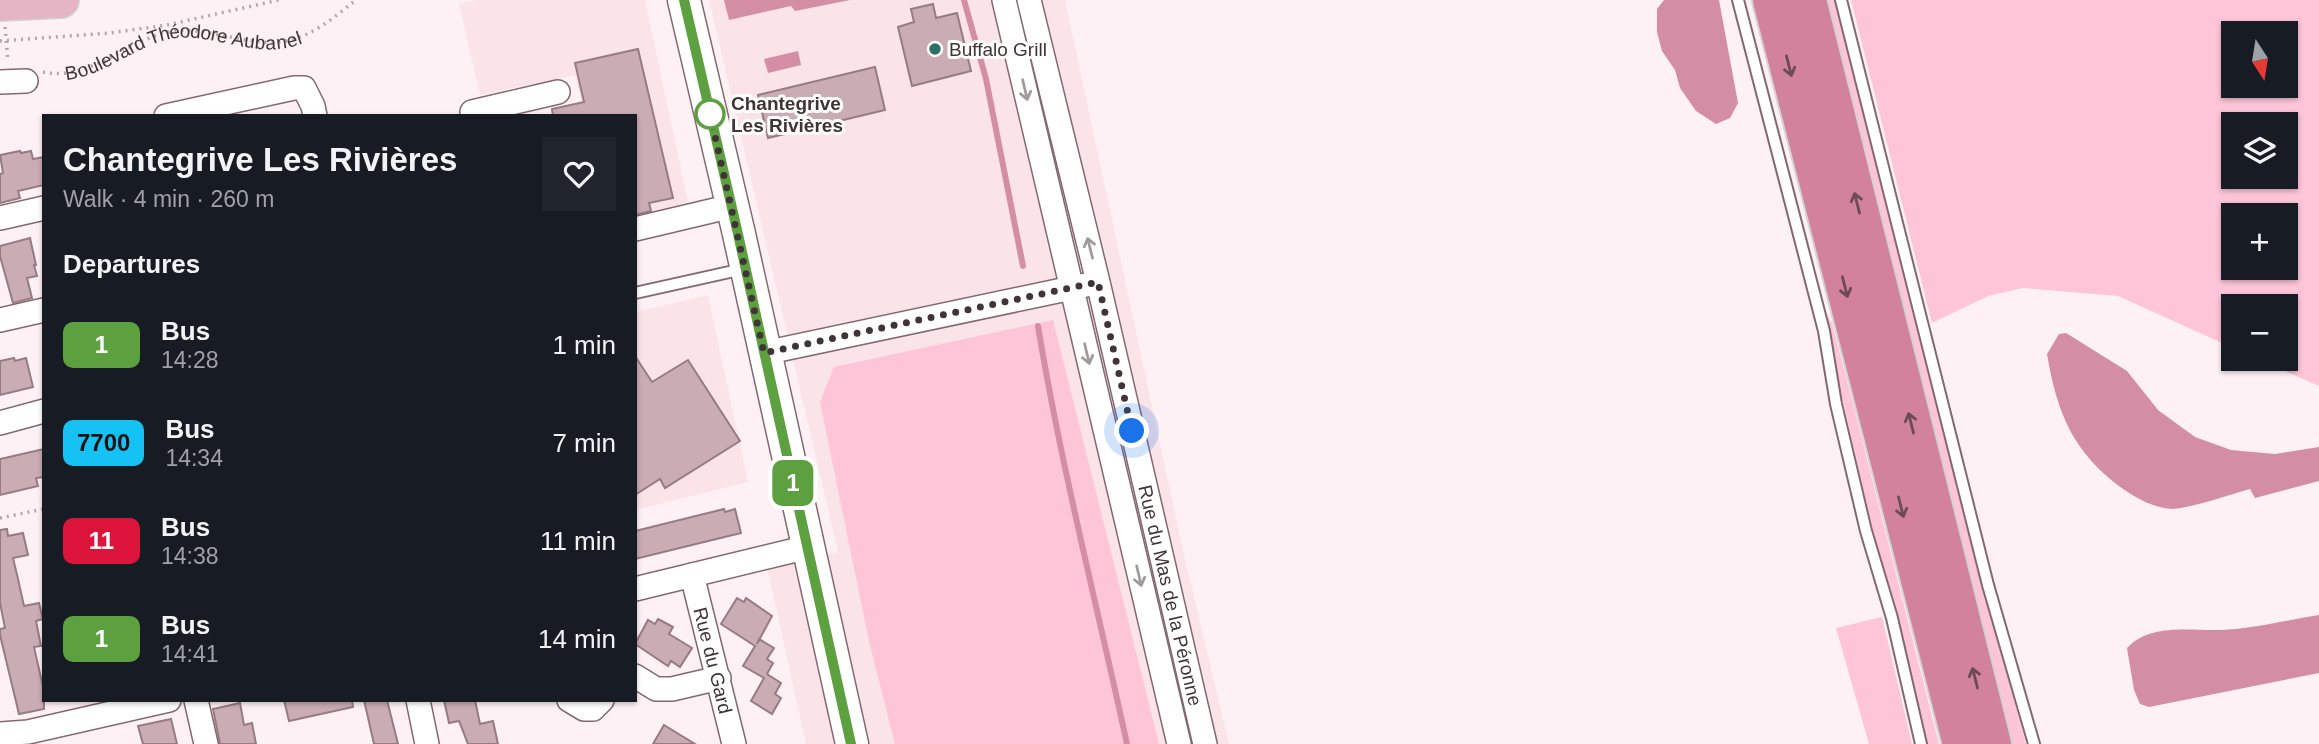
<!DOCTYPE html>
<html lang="en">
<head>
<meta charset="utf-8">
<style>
  :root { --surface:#171b24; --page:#20242c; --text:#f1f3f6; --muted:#9ea1a6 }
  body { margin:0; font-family:Arial,sans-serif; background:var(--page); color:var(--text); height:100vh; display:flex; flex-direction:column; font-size:26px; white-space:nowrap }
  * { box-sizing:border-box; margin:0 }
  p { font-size:23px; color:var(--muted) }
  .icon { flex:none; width:38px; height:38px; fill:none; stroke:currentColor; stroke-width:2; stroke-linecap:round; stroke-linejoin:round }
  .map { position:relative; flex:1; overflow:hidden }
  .panel { position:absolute; left:42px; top:114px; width:595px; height:588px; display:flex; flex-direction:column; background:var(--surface); border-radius:0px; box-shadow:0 2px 5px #0004 }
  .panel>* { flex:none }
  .badge { padding:0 14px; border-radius:10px; font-size:24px; line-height:46px }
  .needle { width:46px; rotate:168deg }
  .controls { position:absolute; left:2221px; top:21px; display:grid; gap:14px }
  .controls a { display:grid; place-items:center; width:77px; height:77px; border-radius:0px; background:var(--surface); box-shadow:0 2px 5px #0004; font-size:35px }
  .you { position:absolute; width:35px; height:35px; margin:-18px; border:5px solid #fff; border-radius:50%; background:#1a73e8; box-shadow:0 0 0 10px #1a73e833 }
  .map>.badge { position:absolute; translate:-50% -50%; box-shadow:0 0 0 4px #fff }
  h2 { padding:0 21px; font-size:26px; line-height:63px }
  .round { display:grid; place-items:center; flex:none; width:74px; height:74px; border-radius:0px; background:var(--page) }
  .summary { display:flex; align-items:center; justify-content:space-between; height:119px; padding:0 21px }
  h1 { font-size:33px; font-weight:800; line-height:52px }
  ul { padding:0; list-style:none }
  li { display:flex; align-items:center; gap:21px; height:98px; padding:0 21px }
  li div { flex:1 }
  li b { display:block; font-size:26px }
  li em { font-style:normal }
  li .badge { min-width:77px; font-weight:700; text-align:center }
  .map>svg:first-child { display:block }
  .built { fill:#fbe3ea }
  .green { fill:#fdc5d7; fill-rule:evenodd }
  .water { fill:#d38da4 }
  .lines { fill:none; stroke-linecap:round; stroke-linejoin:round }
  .stream { stroke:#d38da4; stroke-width:6 }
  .building { fill:#caacb5; stroke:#977b84; stroke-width:2 }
  .lane-casing { stroke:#836870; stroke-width:14 }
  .street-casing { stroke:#836870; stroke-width:26 }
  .secondary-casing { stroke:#836870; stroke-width:35 }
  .primary-casing { stroke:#d5d2d3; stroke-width:38 }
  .highway-casing { stroke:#d5d2d3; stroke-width:42 }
  .path { stroke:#b2a6a9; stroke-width:3.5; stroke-dasharray:2 5; stroke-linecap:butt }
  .lane { stroke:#fff; stroke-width:10 }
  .street { stroke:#fff; stroke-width:23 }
  .secondary { stroke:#fff; stroke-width:32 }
  .primary { stroke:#e5b4c5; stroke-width:35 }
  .highway { stroke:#d3829e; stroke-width:38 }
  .oneway { stroke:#6c4b56 }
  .oneway2 { stroke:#a09a9b }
  .line-casing { stroke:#fff; stroke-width:16 }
  .line { stroke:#5da040; stroke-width:10 }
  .walk { stroke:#403437; stroke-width:7; stroke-dasharray:0 12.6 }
  .poi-dot { fill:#2d7164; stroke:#fff; stroke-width:2.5 }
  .stop-dot { fill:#fff; stroke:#5da040; stroke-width:3.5 }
  .labels { text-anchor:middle; stroke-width:6; stroke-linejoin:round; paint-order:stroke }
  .poi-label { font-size:19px; fill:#403437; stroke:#fff; text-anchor:start }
  .street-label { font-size:19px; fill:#403437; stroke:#fff }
  .stop-label { font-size:19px; font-weight:bold; fill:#403437; stroke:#fff; text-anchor:start }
</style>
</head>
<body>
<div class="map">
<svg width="2319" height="744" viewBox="0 0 2319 744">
  <rect width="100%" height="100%" fill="#fef1f5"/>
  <g class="built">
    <polygon points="476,0 645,0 688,202 635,217 635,116 585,115 575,75 480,95 459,4"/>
    <polygon points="709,0 1065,0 1184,555 1229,744 806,744 767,567 838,552"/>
    <polygon points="708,295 748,482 635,510 635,312"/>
  </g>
  <g class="green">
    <path d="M1822,0H1836C1898,248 1959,497 2026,744H2013Z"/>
    <path d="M1851,0H2319V386L2258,359H2286V306H2233V348L2118,296L2023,288L1988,296L1932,323ZM2233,33H2286V86H2233ZM2233,124H2286V177H2233ZM2286,215V268H2233V215Z"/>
    <polygon points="1821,305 1832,323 1849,388 1939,744 1925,744 1895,609 1876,545"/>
    <polygon points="1053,320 1159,744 895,744 869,641 820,402 834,367"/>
    <polygon points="1882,617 1912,744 1869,744 1836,628"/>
  </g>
  <g class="water">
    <polygon points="724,0 850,0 795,11 791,6 729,20"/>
    <polygon points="1664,0 1719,0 1738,103 1730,118 1716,124 1696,111 1680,88 1675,70 1662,51 1657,32 1657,9"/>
    <polygon points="798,51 801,65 768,73 764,59"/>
    <path d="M2066,333L2127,371L2158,410L2195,437L2231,450L2275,454L2319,447V481L2255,498L2250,489C2232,494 2188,509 2172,509C2154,508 2138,499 2123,489C2073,453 2057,413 2047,354L2059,334Z"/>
    <path d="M2319,615V673L2149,707L2140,704L2134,690L2127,648C2151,623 2189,631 2221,630C2253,629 2287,620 2319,615Z"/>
  </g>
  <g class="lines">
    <g class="stream">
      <polyline points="964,0 986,79 1023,266"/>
      <path d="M1038,326C1061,466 1097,605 1127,744"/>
    </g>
  </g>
  <g class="building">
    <polygon points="933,4 936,18 957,13 971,71 912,86 898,27 914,22 911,9"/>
    <polygon points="638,49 673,198 649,203 651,211 635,215 635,116 553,116 552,109 584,102 575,63"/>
    <polygon points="875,67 885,110 768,138 758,95"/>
    <polygon points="20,151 21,153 31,151 33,159 44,157 44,185 18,191 20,198 0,203 0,174 3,173 0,155"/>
    <polygon points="30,238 36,265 34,265 37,276 27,278 32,298 13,303 0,256 0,246"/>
    <polygon points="635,356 652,382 688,360 740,441 665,488 660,479 635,495"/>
    <polygon points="14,358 15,361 26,358 33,387 0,395 0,361"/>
    <polygon points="44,449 44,477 36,478 38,486 0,495 0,459"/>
    <polygon points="724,509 725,512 735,509 741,533 635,559 635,531"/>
    <polygon points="7,529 8,536 23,533 28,555 13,558 18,579 24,606 39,603 43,619 36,621 41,646 34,647 44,691 44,709 19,714 0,635 0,629 5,628 0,603 0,530"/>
    <polygon points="737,598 744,602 746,598 772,616 757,644 759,639 774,648 767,659 773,663 767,674 781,683 775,694 781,698 772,714 751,701 764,678 743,666 755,646 721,624"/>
    <polygon points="658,619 673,627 669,634 692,648 680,667 671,661 668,666 635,644 648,620 655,624"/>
    <polygon points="284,700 352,700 353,707 289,721"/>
    <polygon points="364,700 387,700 398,744 374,744"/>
    <polygon points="444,700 475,700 480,724 493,721 498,744 468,744 459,721 449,723"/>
    <polygon points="240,703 244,725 252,723 256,744 220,744 213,709"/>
    <polygon points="171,719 177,744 143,744 138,726"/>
    <polygon points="664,725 695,744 653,744"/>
  </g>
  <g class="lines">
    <defs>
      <g id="lane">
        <polyline points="1738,0 1824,331 1836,404 1866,531 1892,618 1921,744"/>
        <polyline points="1841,0 1988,585 2034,744"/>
        <polyline points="635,293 743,269"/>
      </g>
      <g id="street">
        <polyline points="1004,0 1179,744"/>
        <path id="s2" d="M1029,0L1098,282L1205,744"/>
        <polyline points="0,82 26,81"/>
        <polyline points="166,116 294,88 304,88 313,106 315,116"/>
        <polyline points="473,116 472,112 558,92"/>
        <polyline points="0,218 44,208"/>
        <polyline points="635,229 732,206"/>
        <polyline points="0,320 44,310"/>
        <polyline points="764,353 1086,285"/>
        <polyline points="0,423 44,411"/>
        <path id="s3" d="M692,575L734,744"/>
        <polyline points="635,589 808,547"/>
        <polyline points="635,676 656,689 672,689 719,678"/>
        <polyline points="196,700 206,744"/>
        <polyline points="418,700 427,744"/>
        <polyline points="569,700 584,709 593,709 602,700"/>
        <polyline points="0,734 28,732 169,700"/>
      </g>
      <polyline id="secondary" points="684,0 739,234 852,744"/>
      <polyline id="primary" points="0,3 61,0"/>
      <g id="highway">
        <polyline points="1772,0 1962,744"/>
        <polyline points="1807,0 1992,744"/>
      </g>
    </defs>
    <use href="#lane" class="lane-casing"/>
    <use href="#street" class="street-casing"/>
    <use href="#secondary" class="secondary-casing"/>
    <use href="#primary" class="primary-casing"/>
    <use href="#highway" class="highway-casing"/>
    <g class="path">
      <polyline points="5,27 8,61"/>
      <polyline points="0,41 110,33 167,25 279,0"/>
      <path id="s1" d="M43,72C90,82 125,41 169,32C212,24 255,53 297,38C319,31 338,14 356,0"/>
      <polyline points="0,518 44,509"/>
    </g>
    <use href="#lane" class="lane"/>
    <use href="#street" class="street"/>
    <use href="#secondary" class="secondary"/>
    <use href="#primary" class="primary"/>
    <use href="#highway" class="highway"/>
  </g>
  <defs><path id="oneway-shaft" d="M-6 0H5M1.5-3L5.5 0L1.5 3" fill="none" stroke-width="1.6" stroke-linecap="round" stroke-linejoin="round" transform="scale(1.75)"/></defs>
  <g class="oneway">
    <use href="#oneway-shaft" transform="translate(1789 66) rotate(76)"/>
    <use href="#oneway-shaft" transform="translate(1857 203) rotate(-104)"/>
    <use href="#oneway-shaft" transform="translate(1845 287) rotate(76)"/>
    <use href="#oneway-shaft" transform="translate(1911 423) rotate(-104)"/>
    <use href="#oneway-shaft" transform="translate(1901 507) rotate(76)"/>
    <use href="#oneway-shaft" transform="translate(1975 678) rotate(-104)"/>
  </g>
  <g class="oneway2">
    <use href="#oneway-shaft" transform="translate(1025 90) rotate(77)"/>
    <use href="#oneway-shaft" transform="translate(1090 248) rotate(-104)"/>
    <use href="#oneway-shaft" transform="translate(1087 354) rotate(77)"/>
    <use href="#oneway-shaft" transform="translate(1139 576) rotate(77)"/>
  </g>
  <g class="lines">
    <defs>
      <polyline id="line" points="684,0 738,234 851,744"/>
    </defs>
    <use href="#line" class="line-casing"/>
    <use href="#line" class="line"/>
    <polyline class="walk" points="710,114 764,353 1098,282 1132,431"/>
  </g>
  <circle class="poi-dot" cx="935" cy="49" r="7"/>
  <circle class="stop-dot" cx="710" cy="114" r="14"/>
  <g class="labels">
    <g class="poi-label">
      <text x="949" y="56">Buffalo Grill</text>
    </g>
    <g class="street-label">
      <text dy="7" stroke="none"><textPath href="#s1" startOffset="145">Boulevard Théodore Aubanel</textPath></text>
      <text dy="7" stroke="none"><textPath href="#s2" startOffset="612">Rue du Mas de la Péronne</textPath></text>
      <text dy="7" stroke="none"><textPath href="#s3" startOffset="88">Rue du Gard</textPath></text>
    </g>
    <g class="stop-label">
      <text x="731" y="110">Chantegrive<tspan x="731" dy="22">Les Rivières</tspan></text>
    </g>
  </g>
</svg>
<div class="controls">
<a><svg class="needle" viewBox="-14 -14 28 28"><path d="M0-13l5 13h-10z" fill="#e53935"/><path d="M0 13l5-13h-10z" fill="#9ea1a6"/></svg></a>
<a><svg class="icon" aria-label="layers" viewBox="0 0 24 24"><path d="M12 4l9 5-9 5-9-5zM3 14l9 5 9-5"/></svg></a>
<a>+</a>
<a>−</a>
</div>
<div class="you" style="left:1132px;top:431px"></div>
<b class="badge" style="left:793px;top:483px;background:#5da040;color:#fff">1</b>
<section class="panel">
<div class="summary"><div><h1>Chantegrive Les Rivières</h1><p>Walk · 4 min · 260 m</p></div><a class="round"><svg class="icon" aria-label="heart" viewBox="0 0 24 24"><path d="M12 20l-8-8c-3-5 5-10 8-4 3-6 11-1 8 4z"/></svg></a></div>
<h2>Departures</h2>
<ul>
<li><span class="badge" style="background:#5da040;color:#fff">1</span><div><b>Bus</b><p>14:28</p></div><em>1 min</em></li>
<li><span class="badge" style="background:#16c1f3;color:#111">7700</span><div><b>Bus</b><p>14:34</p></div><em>7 min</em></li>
<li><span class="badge" style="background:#dc143c;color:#fff">11</span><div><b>Bus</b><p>14:38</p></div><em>11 min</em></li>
<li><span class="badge" style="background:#5da040;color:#fff">1</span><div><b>Bus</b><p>14:41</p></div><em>14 min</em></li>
</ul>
</section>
</div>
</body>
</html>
